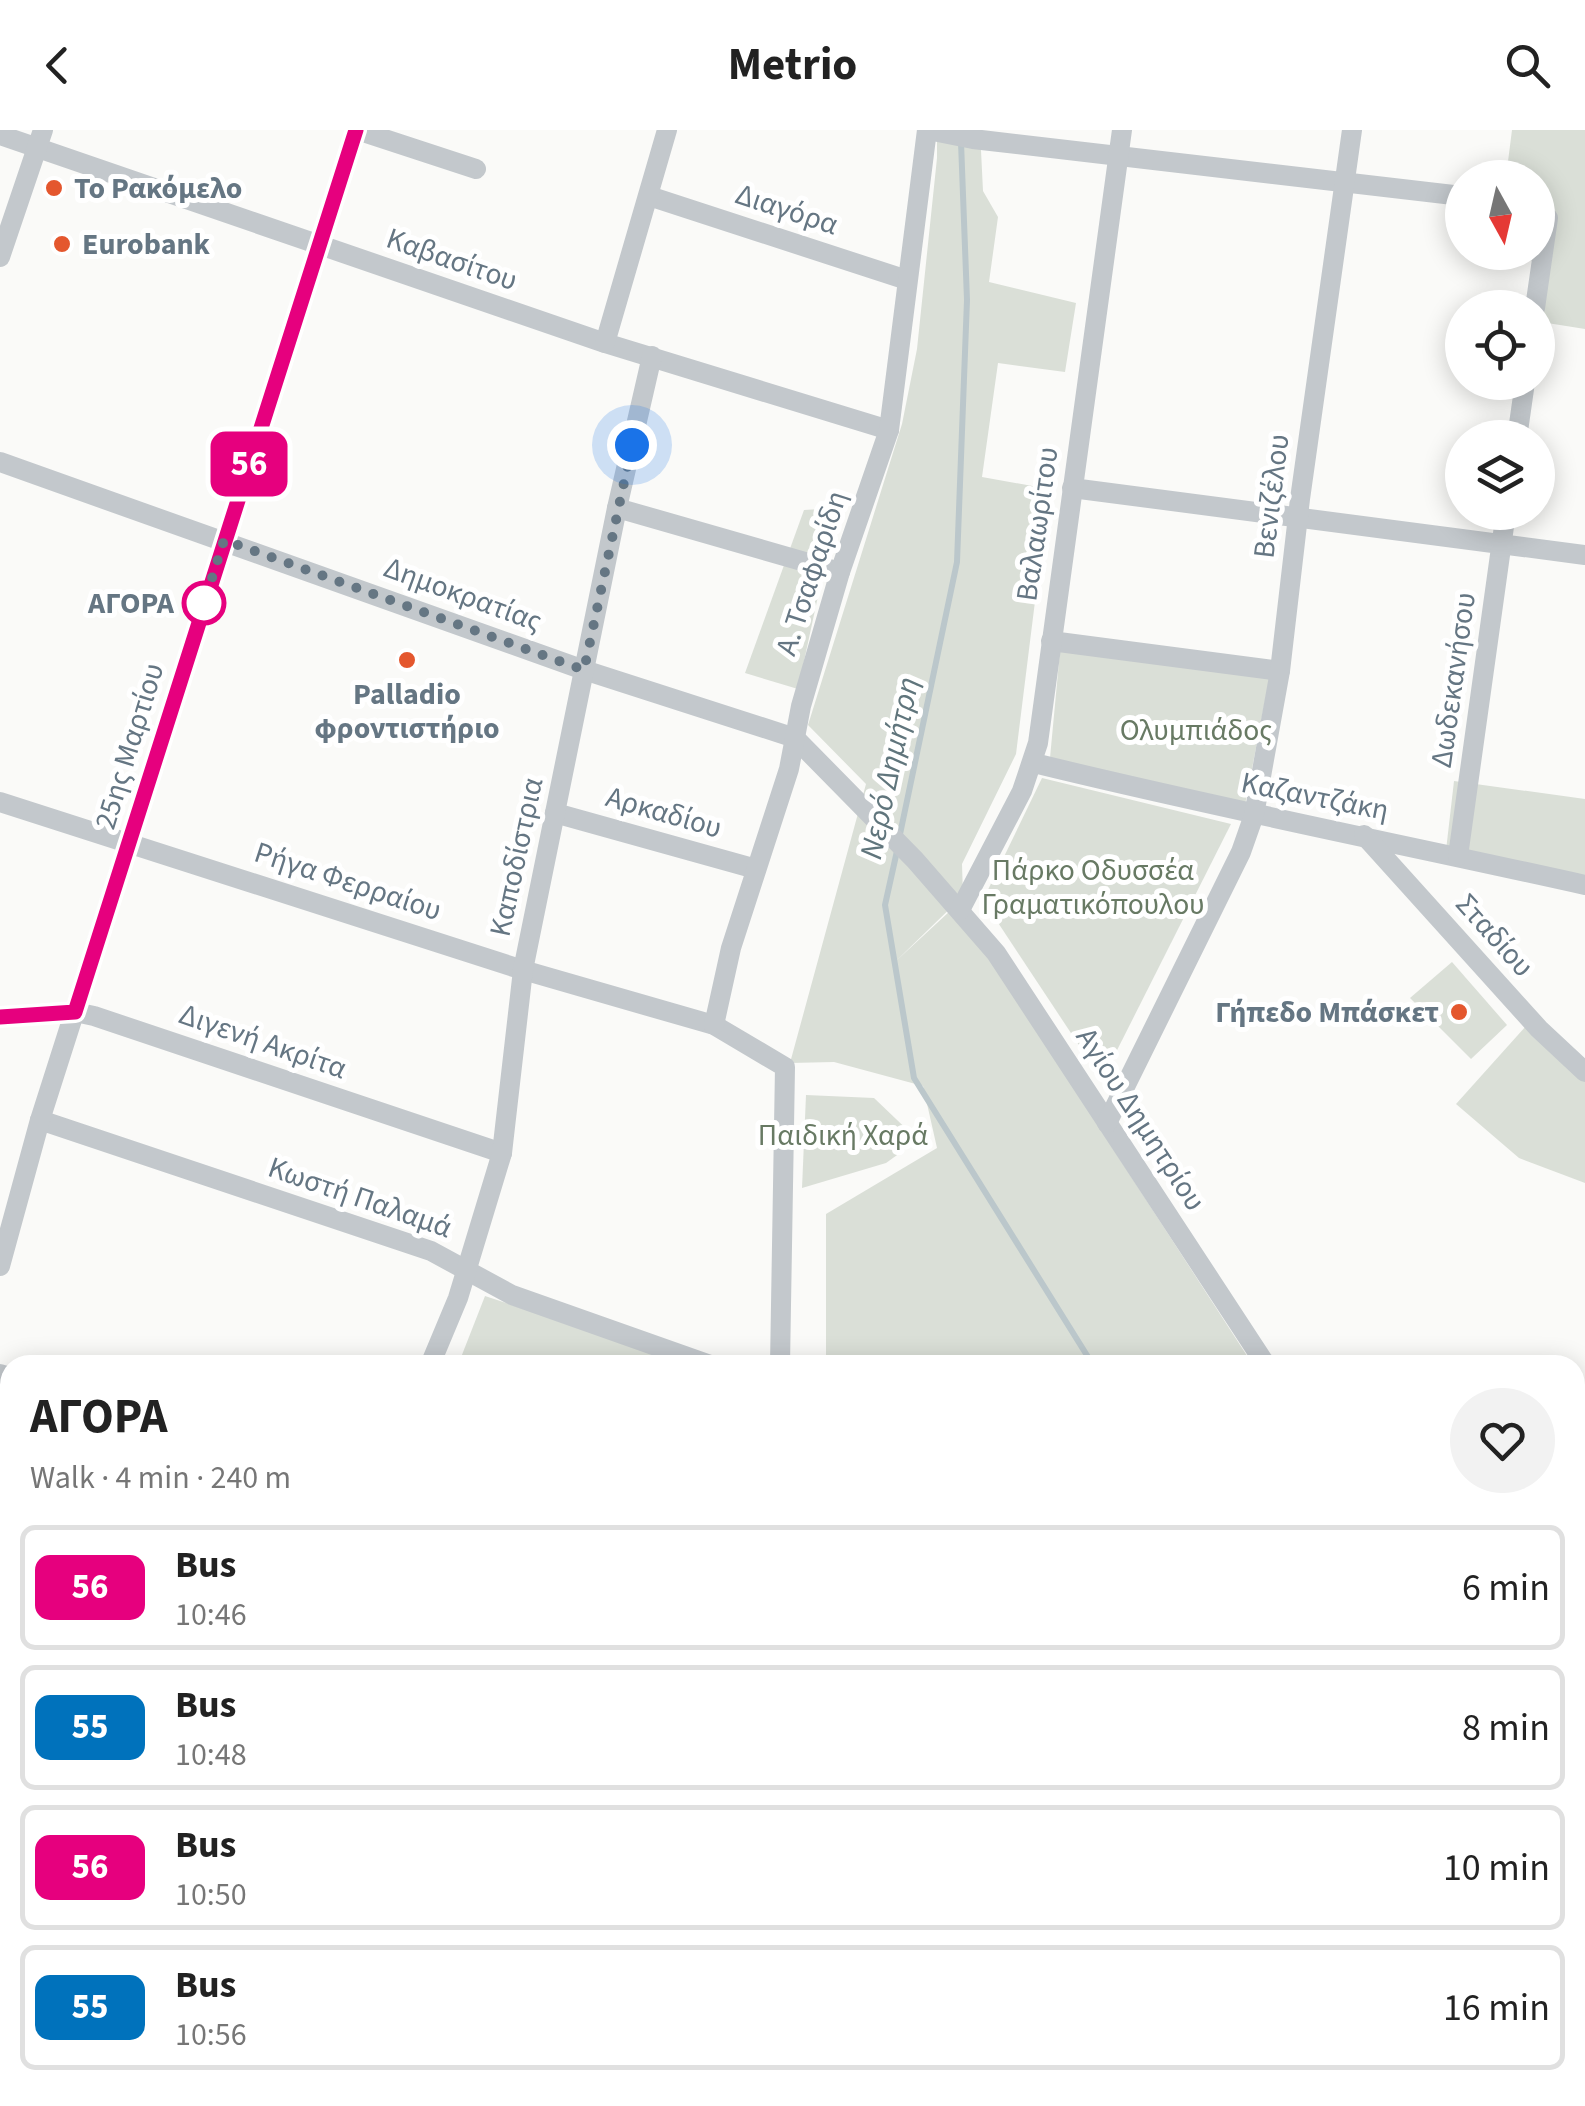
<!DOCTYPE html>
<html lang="en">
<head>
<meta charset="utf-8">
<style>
  :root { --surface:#fff; --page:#f2f2f2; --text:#222; --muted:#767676; --line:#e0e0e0 }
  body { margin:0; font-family:"Source Sans 3",sans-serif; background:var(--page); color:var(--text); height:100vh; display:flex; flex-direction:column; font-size:38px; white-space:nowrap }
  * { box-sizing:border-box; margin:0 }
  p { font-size:32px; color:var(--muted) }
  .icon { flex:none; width:55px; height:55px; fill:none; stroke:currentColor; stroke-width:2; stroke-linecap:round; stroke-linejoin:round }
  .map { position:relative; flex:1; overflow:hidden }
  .drawer { position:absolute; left:0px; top:1225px; width:1585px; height:752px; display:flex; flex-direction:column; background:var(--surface); border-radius:30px 30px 0 0; box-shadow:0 5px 25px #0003 }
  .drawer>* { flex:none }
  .badge { padding:0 20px; border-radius:15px; font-size:35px; line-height:65px }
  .needle { width:65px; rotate:172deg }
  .fabs { position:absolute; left:1445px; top:30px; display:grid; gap:20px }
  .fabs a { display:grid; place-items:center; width:110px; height:110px; border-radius:50%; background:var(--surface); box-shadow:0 5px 25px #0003; font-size:50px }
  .you { position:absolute; width:50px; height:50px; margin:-25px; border:8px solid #fff; border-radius:50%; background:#1a73e8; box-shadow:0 0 0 15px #1a73e833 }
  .map>.badge { position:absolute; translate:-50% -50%; box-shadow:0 0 0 5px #fff }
  .round { display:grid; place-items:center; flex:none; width:105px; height:105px; border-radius:52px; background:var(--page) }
  .head { display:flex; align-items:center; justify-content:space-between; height:170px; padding:0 30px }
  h1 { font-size:48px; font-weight:700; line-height:75px }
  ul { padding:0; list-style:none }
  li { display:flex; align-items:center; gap:30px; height:125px; margin:0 20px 15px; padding:0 10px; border:5px solid var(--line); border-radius:15px }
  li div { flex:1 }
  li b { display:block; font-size:38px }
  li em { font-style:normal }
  li .badge { min-width:110px; font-weight:700; text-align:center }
  header { display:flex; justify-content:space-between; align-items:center; height:130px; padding:0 30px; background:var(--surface); font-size:45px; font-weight:700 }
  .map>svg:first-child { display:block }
  .built { fill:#e8e9e9 }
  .green { fill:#dadfd7 }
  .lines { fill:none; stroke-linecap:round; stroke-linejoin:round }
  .stream { stroke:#bbc7cb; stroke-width:6 }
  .minor { stroke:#c3c8cc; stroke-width:20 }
  .line-casing { stroke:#fff; stroke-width:22 }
  .line { stroke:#e6007e; stroke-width:15 }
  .walk { stroke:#657683; stroke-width:10; stroke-dasharray:0 18 }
  .poi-dot { fill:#e4572e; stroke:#fff; stroke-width:4 }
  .stop-dot { fill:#fff; stroke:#e6007e; stroke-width:5 }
  .labels { text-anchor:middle; stroke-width:10; stroke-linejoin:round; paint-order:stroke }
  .poi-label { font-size:30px; font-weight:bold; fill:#657683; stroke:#fff; text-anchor:start }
  .street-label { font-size:30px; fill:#657683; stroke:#fff }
  .stop-label { font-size:30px; font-weight:bold; fill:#657683; stroke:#fff; text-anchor:end }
  .park-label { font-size:30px; fill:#687a64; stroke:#fff }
  .water-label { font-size:32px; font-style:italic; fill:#60757c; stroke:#fff }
</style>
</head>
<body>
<header><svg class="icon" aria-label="back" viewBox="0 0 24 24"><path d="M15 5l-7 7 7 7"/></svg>Metrio<svg class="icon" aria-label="search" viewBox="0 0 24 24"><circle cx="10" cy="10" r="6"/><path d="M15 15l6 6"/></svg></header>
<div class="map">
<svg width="1585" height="1976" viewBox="0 0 1585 1976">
  <rect width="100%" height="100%" fill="#fafaf8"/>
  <polygon class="built" points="10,1611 10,1686 3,1692 0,1687 0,1619"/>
  <g class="green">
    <polygon points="937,0 980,0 983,61 998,87 989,152 1076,173 1065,242 998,233 982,347 1049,359 1016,624 962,734 963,766 896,831 950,781 985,821 1253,1235 826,1235 826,1084 937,1018 923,956 834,932 790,933 866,654 808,595 902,294 917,219 937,28"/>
    <polygon points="1512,0 1585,0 1585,199 1541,192 1548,133 1495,126 1496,123 1538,122 1538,48 1506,47"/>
    <polygon points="837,378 798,559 745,543 804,380"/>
    <polygon points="1060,521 1270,545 1245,675 1050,628"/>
    <polygon points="1042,648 1231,694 1102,950 985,773 984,768"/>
    <polygon points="1454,651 1585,669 1585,763 1445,729"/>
    <polygon points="1452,832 1507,895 1471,929 1410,868"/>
    <polygon points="1527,895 1585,933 1585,1053 1519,1028 1456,974"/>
    <polygon points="806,965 874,968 918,1010 886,1033 802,1058"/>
    <polygon points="485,1166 691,1235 458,1235"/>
    <polygon points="1575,1601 1585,1601 1585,1976 0,1976 0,1867 10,1871 10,1968 1575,1968"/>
  </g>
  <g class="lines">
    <g class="stream">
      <polyline points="899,709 957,432 967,170 961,12"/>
      <polyline points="897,721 885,775 914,948 1093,1235"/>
      <polyline points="1457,1976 1458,1968"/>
    </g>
    <g class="minor">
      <polyline points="357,0 476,39"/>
      <polyline points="928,0 973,9 1462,66"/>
      <polyline points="0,5 605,213 889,300"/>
      <polyline points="649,66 907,150"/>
      <polyline points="0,127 43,0"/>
      <polyline points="1535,178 1548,88 1538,75"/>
      <polyline points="605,213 667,0"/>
      <polyline points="1517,308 1525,252"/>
      <polyline points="0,332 584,540 795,608 915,730 996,823 1266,1235"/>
      <polyline points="1072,358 1585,425"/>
      <polyline points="617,378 840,442"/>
      <polyline points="1051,511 1280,541"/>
      <path d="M1034,633C1217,678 1401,714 1585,755"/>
      <polyline points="0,672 523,840 714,895 785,937 780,1235"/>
      <polyline points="555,683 756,739"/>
      <polyline points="1364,705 1539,899 1585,942"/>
      <polyline points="1458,726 1506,382"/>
      <polyline points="960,780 1022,661 1038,613 1122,0"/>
      <polyline points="0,887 75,882 94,886 502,1023"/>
      <polyline points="714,895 731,818 789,639 801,576 840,442 889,300 927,0"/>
      <polyline points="40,990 431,1121 512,1165 710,1235"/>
      <polyline points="1107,993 1241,722 1254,685 1280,541 1300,369 1352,0"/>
      <polyline points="0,1136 40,990 356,0"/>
      <polyline points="430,1235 458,1168 502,1023 523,840 617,378 652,226"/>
      <polyline points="0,1244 10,1247"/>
      <polyline points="0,1374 10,1376"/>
      <polyline points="1575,1734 1585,1749"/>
      <polyline points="0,1880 10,1884"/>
    </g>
  </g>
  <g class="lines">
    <defs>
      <polyline id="line" points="0,887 75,882 356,0"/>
    </defs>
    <use href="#line" class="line-casing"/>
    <use href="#line" class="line"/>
    <polyline class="walk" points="204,473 200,486 224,410 584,540 632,315"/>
  </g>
  <g class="poi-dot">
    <circle cx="54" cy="58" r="10"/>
    <circle cx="62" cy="114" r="10"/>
    <circle cx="407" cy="530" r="10"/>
    <circle cx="1459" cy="882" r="10"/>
  </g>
  <circle class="stop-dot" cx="204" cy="473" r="20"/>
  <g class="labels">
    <g class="poi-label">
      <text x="74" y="68">Το Ρακόμελο</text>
      <text x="82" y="124">Eurobank</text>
      <text x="407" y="574" text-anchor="middle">Palladio<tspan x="407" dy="34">φροντιστήριο</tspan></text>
      <text x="1439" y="892" text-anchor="end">Γήπεδο Μπάσκετ</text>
    </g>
    <g class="street-label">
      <text transform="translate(787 79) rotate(18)" y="10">Διαγόρα</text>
      <text transform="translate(452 129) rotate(19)" y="10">Καβασίτου</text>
      <text transform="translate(1271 366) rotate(-83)" y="10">Βενιζέλου</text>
      <text transform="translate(1037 394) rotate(-82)" y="10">Βαλαωρίτου</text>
      <text transform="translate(811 443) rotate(-72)" y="10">Α. Τσαφαρίδη</text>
      <text transform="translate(463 464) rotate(20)" y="10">Δημοκρατίας</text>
      <text transform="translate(1453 550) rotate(-82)" y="10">Δωδεκανήσου</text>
      <text transform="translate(129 616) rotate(-73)" y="10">25ης Μαρτίου</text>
      <text transform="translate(1315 666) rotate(11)" y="10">Καζαντζάκη</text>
      <text transform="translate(664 682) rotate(16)" y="10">Αρκαδίου</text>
      <text transform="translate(516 727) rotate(-78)" y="10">Καποδίστρια</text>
      <text transform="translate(348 751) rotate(18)" y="10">Ρήγα Φερραίου</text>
      <text transform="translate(1495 805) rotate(48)" y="10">Σταδίου</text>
      <text transform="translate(263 911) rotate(19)" y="10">Διγενή Ακρίτα</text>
      <text transform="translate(1141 989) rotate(57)" y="10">Αγίου Δημητρίου</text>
      <text transform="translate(360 1067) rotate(19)" y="10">Κωστή Παλαμά</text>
    </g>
    <g class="stop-label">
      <text x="174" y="483">ΑΓΟΡΑ</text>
    </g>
    <g class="park-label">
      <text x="1196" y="610">Ολυμπιάδος</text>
      <text x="1093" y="750">Πάρκο Οδυσσέα<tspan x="1093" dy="34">Γραματικόπουλου</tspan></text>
      <text x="843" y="1015">Παιδική Χαρά</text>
    </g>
    <g class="water-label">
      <text transform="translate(889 638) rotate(-78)" y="11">Νερό Δημήτρη</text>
    </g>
  </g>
</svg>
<div class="fabs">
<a><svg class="needle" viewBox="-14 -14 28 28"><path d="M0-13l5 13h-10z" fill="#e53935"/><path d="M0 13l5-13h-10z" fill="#767676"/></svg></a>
<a><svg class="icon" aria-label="locate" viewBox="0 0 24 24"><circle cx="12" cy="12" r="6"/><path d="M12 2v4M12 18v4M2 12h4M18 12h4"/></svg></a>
<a><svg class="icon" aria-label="layers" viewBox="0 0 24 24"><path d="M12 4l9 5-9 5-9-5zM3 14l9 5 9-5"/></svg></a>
</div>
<div class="you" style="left:632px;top:315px"></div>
<b class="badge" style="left:249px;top:334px;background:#e6007e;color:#fff">56</b>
<section class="drawer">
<div class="head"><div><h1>ΑΓΟΡΑ</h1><p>Walk · 4 min · 240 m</p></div><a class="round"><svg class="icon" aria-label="heart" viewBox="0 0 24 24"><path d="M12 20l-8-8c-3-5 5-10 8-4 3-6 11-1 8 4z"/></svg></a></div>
<ul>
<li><span class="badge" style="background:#e6007e;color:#fff">56</span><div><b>Bus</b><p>10:46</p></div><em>6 min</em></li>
<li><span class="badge" style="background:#0072bc;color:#fff">55</span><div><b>Bus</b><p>10:48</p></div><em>8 min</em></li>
<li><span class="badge" style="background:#e6007e;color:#fff">56</span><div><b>Bus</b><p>10:50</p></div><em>10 min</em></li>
<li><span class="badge" style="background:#0072bc;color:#fff">55</span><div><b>Bus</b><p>10:56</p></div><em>16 min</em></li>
</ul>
</section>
</div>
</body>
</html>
